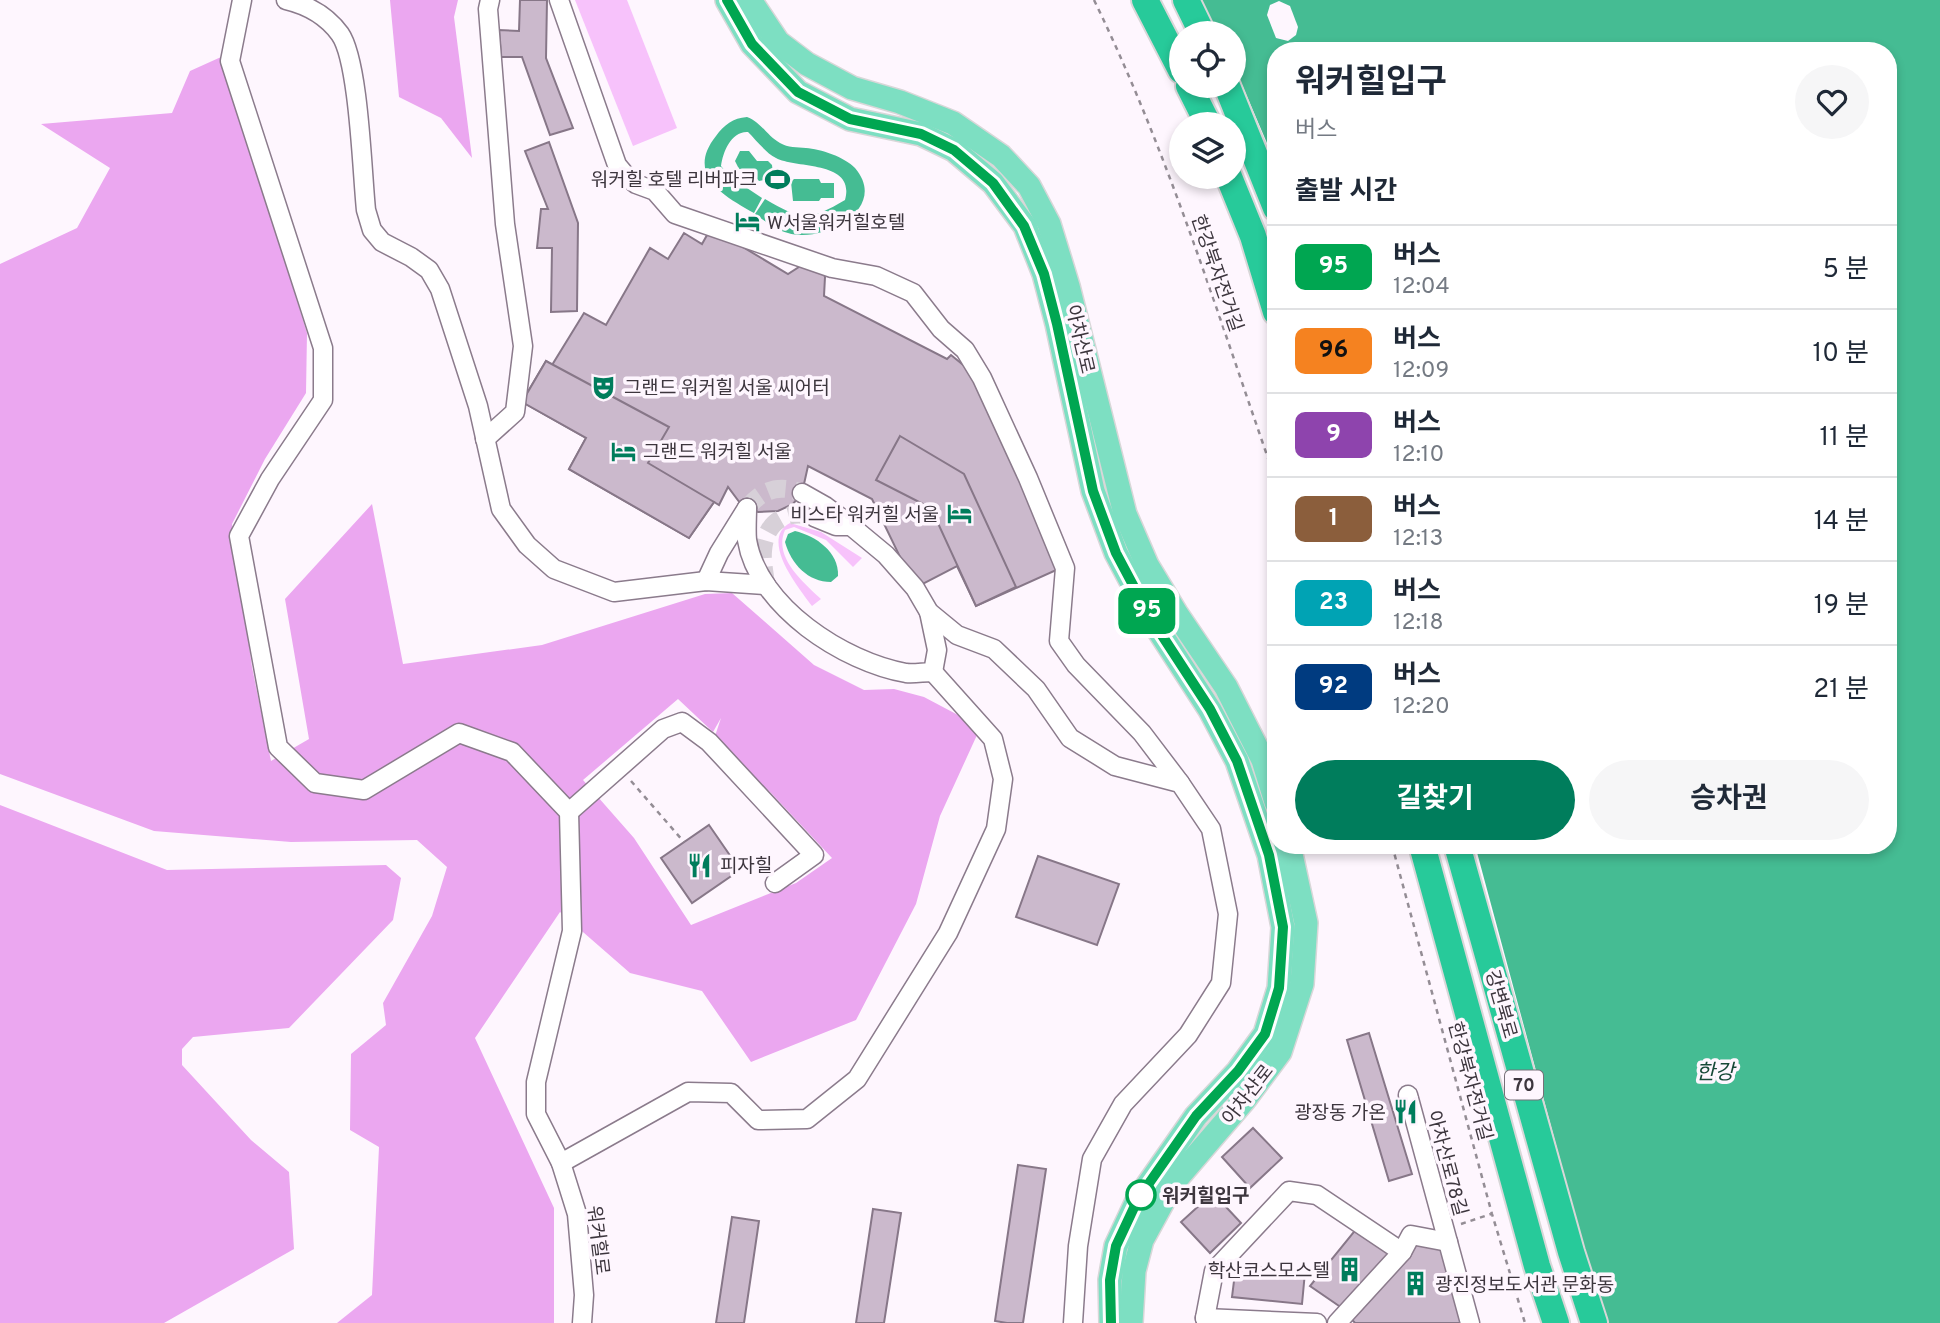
<!DOCTYPE html>
<html lang="ko">
<head>
<meta charset="utf-8">
<style>
  :root { --surface:#fff; --page:#f6f6f7; --text:#1f2937; --muted:#747a83; --line:#e0e1e3; --accent:#007d5c }
  body { margin:0; font-family:Overpass,"Noto Sans KR",sans-serif; background:var(--page); color:var(--text); height:100vh; display:flex; flex-direction:column; font-size:26px; white-space:nowrap }
  * { box-sizing:border-box; margin:0 }
  p { font-size:23px; color:var(--muted) }
  .icon { flex:none; width:38px; height:38px; fill:none; stroke:currentColor; stroke-width:2; stroke-linecap:round; stroke-linejoin:round }
  .map { position:relative; flex:1; overflow:hidden }
  .side { position:absolute; left:1267px; top:42px; width:630px; height:812px; display:flex; flex-direction:column; background:var(--surface); border-radius:28px; box-shadow:0 4px 10px #0003 }
  .side>* { flex:none }
  .badge { padding:0 14px; border-radius:10px; font-size:24px; line-height:46px }
  .buttons { position:absolute; left:1169px; top:21px; display:grid; gap:14px }
  .buttons a { display:grid; place-items:center; width:77px; height:77px; border-radius:50%; background:var(--surface); box-shadow:0 4px 10px #0003; font-size:35px }
  .map>.badge { position:absolute; translate:-50% -50%; box-shadow:0 0 0 4px #fff }
  h2 { padding:0 28px; font-size:26px; line-height:63px }
  .round { display:grid; place-items:center; flex:none; width:74px; height:74px; border-radius:37px; background:var(--page) }
  .head { display:flex; align-items:center; justify-content:space-between; height:119px; padding:0 28px }
  h1 { font-size:33px; font-weight:700; line-height:52px }
  .primary-button { display:flex; gap:14px; margin-top:auto; padding:14px 28px }
  .primary-button a { flex:1; height:80px; border-radius:42px; background:var(--accent); color:#fff; font-size:28px; font-weight:700; line-height:80px; text-align:center }
  .primary-button a+a { background:var(--page); color:var(--text) }
  ul { padding:0; list-style:none }
  li { display:flex; align-items:center; gap:21px; height:84px; padding:0 28px; border-top:2px solid var(--line) }
  li div { flex:1 }
  li b { display:block; font-size:26px }
  li em { font-style:normal }
  li .badge { min-width:77px; font-weight:700; text-align:center }
  .map>svg:first-child { display:block }
  .green { fill:#f7c2fb }
  .forest { fill:#eba7f0; fill-rule:evenodd }
  .water { fill:#45bc93; fill-rule:evenodd }
  .pier { fill:#fef6fe }
  .building { fill:#cbb9cc; stroke:#877788; stroke-width:2 }
  .lines { fill:none; stroke-linecap:round; stroke-linejoin:round }
  .minor-tunnel { stroke:#d7d0d8; stroke-width:18; stroke-dasharray:18 9; stroke-linecap:butt }
  .minor-casing { stroke:#8b7b8c; stroke-width:21 }
  .major-casing { stroke:#d8d7d8; stroke-width:26 }
  .highway-casing { stroke:#d8d7d8; stroke-width:30 }
  .path { stroke:#948d95; stroke-width:2.5; stroke-dasharray:5 5; stroke-linecap:butt }
  .minor { stroke:#fff; stroke-width:18 }
  .major { stroke:#7ddfc2; stroke-width:23 }
  .highway { stroke:#27ca9a; stroke-width:26 }
  .line-casing { stroke:#fff; stroke-width:16 }
  .line { stroke:#00a651; stroke-width:10 }
  .stop-dot { fill:#fff; stroke:#00a651; stroke-width:3.5 }
  .labels { text-anchor:middle; stroke-width:7; stroke-linejoin:round; paint-order:stroke }
  .shield { fill:#fef6fe; stroke:#777078; stroke-width:2 }
  .shield-label { font-size:18px; font-weight:bold; fill:#3d363e }
  .poi-label { font-size:19px; fill:#3d363e; stroke:#fef6fe; text-anchor:start }
  .street-label { font-size:19px; fill:#3d363e; stroke:#fef6fe }
  .stop-label { font-size:19px; font-weight:bold; fill:#3d363e; stroke:#fef6fe; text-anchor:start }
  .water-label { font-size:21px; font-style:italic; fill:#174938; stroke:#fef6fe }
</style>
</head>
<body>
<div class="map">
<svg width="1940" height="1323" viewBox="0 0 1940 1323">
  <rect width="100%" height="100%" fill="#fef6fe"/>
  <g class="green">
    <polygon points="575,0 627,0 677,128 633,146"/>
    <path d="M790,523L821,532L862,558L853,567L826,540L794,527L785,530C773,557 803,582 821,599L812,606C799,588 759,540 790,523Z"/>
  </g>
  <g class="forest">
    <polygon points="390,0 458,0 454,17 472,158 441,118 399,97"/>
    <path d="M221,57L307,333L306,393L265,459L232,524L252,667L271,761L309,739L285,599L372,504L403,664L542,645L705,594L732,593L814,665L864,690L894,689L924,697L958,715L977,735L940,816L916,904L856,1020L751,1062L702,991L630,973L560,912L475,1038L554,1208V1323H337L372,1295L379,1147L350,1130L351,1054L386,1025L383,1003L432,916L447,867L417,840L291,842L154,831L0,774V264L77,228L110,168L41,124L172,113L190,71ZM678,699L713,732L721,718L714,739L771,793L832,858L796,883L691,925L634,838L583,780Z"/>
    <polygon points="0,805 167,870 386,865 401,878 393,920 289,1028 193,1037 182,1049 182,1065 251,1140 289,1172 294,1249 164,1323 0,1323"/>
  </g>
  <g class="water">
    <path d="M1123,0H1940V1323H1553L1416,845H1888V51H1276V380L1251,294L1207,177H1234V124H1185ZM1181,33H1234V86H1181Z"/>
    <path d="M747,117C761,122 767,136 780,143C788,148 797,147 806,148C820,149 845,157 855,168C890,209 822,244 788,233C776,230 765,221 755,214L765,199C800,220 810,221 845,200C856,160 796,169 776,158C766,153 756,140 748,132C731,131 723,152 721,166L729,176L762,198L754,213C724,196 685,175 716,136C724,125 733,118 747,117Z"/>
    <polygon points="740,151 749,151 757,161 768,161 772,165 773,174 770,179 759,181 750,171 739,169 735,161"/>
    <polygon points="794,179 819,179 821,183 834,183 834,198 821,198 819,201 793,201 791,182"/>
    <path d="M795,531C816,536 839,552 838,576L831,582C808,582 791,564 785,542L788,534Z"/>
  </g>
  <g class="pier">
    <polygon points="1119,0 1197,0 1217,33 1181,33 1181,86 1234,86 1234,66 1276,164 1276,384 1272,381 1248,295 1203,177 1234,177 1234,124 1182,124"/>
    <polygon points="1279,1 1290,6 1298,27 1296,35 1288,41 1276,38 1267,15 1270,5"/>
    <polygon points="1412,845 1475,845 1592,1278 1609,1323 1550,1323"/>
  </g>
  <g class="building">
    <polygon points="520,0 547,0 546,58 573,128 550,135 522,57 501,57 499,30 519,31"/>
    <polygon points="549,142 578,223 577,311 551,312 552,248 537,248 541,209 548,209 525,151"/>
    <polygon points="711,228 788,274 802,265 821,267 825,277 824,296 947,359 951,355 973,373 1063,567 976,606 957,566 915,588 872,499 808,466 802,493 793,504 778,511 758,512 740,503 728,487 719,505 714,502 689,538 569,469 586,438 522,402 546,361 552,365 584,313 606,325 650,248 668,259 684,233 702,244"/>
    <polygon points="546,361 669,427 648,463 714,502 689,538 569,469 586,438 522,402"/>
    <polygon points="900,436 964,474 1016,587 976,606 931,508 876,480"/>
    <polygon points="709,825 740,870 692,903 661,858"/>
    <polygon points="1038,856 1119,884 1097,945 1016,917"/>
    <polygon points="1369,1033 1412,1174 1389,1181 1347,1040"/>
    <polygon points="1253,1128 1282,1158 1250,1188 1222,1157"/>
    <polygon points="1018,1165 1046,1169 1023,1323 1007,1323 995,1321"/>
    <polygon points="1213,1193 1241,1223 1210,1253 1181,1222"/>
    <polygon points="873,1209 901,1213 884,1323 856,1323"/>
    <polygon points="732,1217 759,1221 744,1323 716,1323"/>
    <polygon points="1357,1228 1392,1254 1342,1308 1310,1286"/>
    <polygon points="1413,1241 1445,1249 1465,1323 1355,1323 1346,1313"/>
    <polygon points="1236,1265 1305,1272 1302,1304 1232,1297"/>
  </g>
  <g class="lines">
    <g class="minor-tunnel">
      <path d="M747,508C763,489 779,484 802,493"/>
      <path d="M766,585C765,574 762,561 763,551C765,521 787,509 814,517"/>
    </g>
    <defs>
      <g id="minor">
        <polyline points="242,0 230,61 323,348 323,400 270,479 239,536 278,747 315,783 364,790 459,733 512,752 569,812 572,931 536,1082 536,1114 561,1163 577,1214 584,1295 582,1323"/>
        <path d="M286,0C307,5 327,16 340,34C359,61 362,172 366,210L372,230L382,242L411,257L429,270L440,289L478,406L501,509L527,545L554,569L614,592L706,581L766,585"/>
        <polyline points="559,0 617,165 627,177 636,184 655,191 675,214 832,268 876,276 913,293 941,329 965,350 982,378 1028,478 1065,568 1059,641 1076,665 1142,733 1180,783"/>
        <polyline points="485,439 515,412 523,346 505,224 488,9 490,0"/>
        <polyline points="802,493 825,506 849,524"/>
        <path d="M747,508C747,518 746,530 747,540C758,607 844,662 906,673C914,674 924,672 933,672L937,650L929,612"/>
        <polyline points="814,517 836,526 851,526 886,555 915,588 929,612 957,635 994,649 1036,689 1070,738 1115,766 1180,783 1211,829 1228,914 1221,983 1188,1035 1123,1104 1092,1159 1078,1246 1073,1323"/>
        <polyline points="706,581 719,553 747,508"/>
        <polyline points="569,812 663,729 682,722 709,742 814,855 775,883"/>
        <polyline points="1408,1095 1470,1323"/>
        <polyline points="561,1163 688,1092 731,1093 758,1120 807,1119 857,1079 948,933 996,829 1003,779 993,739 933,672"/>
        <polyline points="1205,1318 1317,1323"/>
        <polyline points="1207,1323 1205,1318 1214,1271 1289,1191 1317,1195 1402,1252"/>
        <polyline points="1337,1323 1402,1252 1411,1235 1448,1242"/>
      </g>
      <g id="major">
        <polyline points="727,0 752,44 798,92 850,119 921,134 954,150 993,183 1025,226 1044,274 1057,324 1093,491 1116,553 1150,617 1210,710 1237,761 1269,855 1283,927 1279,988 1265,1034 1238,1071 1196,1116 1138,1199 1116,1246 1110,1280 1111,1323"/>
        <polyline points="750,0 778,42 807,64 852,88 900,102 953,123 1001,156 1029,186 1049,224 1068,286 1125,514 1147,565 1176,613 1226,687 1263,760 1276,802"/>
        <polyline points="1131,1323 1134,1271 1142,1240 1173,1183 1245,1099 1280,1052 1302,984 1306,923 1289,845"/>
      </g>
      <g id="highway">
        <polyline points="1145,0 1181,70"/>
        <polyline points="1186,0 1202,33"/>
        <polyline points="1189,86 1208,124"/>
        <polyline points="1227,86 1276,208"/>
        <polyline points="1229,177 1253,236 1276,312"/>
        <polyline points="1422,845 1537,1266 1556,1323"/>
        <polyline points="1457,845 1571,1252 1594,1323"/>
      </g>
    </defs>
    <use href="#minor" class="minor-casing"/>
    <use href="#major" class="major-casing"/>
    <use href="#highway" class="highway-casing"/>
    <g class="path">
      <path d="M1094,0C1169,154 1219,319 1276,481"/>
      <polyline points="631,781 684,842"/>
      <polyline points="1392,845 1492,1214 1525,1323"/>
      <polyline points="1461,1224 1491,1214"/>
    </g>
    <use href="#minor" class="minor"/>
    <use href="#major" class="major"/>
    <use href="#highway" class="highway"/>
  </g>
  <g class="lines">
    <defs>
      <polyline id="line" points="727,0 752,44 798,92 850,119 921,134 954,150 993,183 1024,226 1044,274 1057,324 1093,491 1116,553 1150,617 1210,709 1237,761 1269,855 1283,927 1279,988 1265,1034 1238,1071 1196,1116 1138,1199 1116,1246 1110,1280 1111,1323"/>
    </defs>
    <use href="#line" class="line-casing"/>
    <use href="#line" class="line"/>
  </g>
  <defs>
    <symbol id="stadium-bare" viewBox="-9 -9 18 18"><path d="M0-5a6.5 5 0 1 0 0 10a6.5 5 0 1 0 0-10ZM-3.5-1.8h7v3.6h-7Z" fill="#007d5c" stroke="#fef6fe" stroke-width="2.5" paint-order="stroke"/></symbol>
    <symbol id="hotel-bare" viewBox="-9 -9 18 18"><path d="M-6-4.5h1.5V1H6V5H4.5V3h-9V5H-6ZM-4 0a1.8 1.8 0 1 1 3.6 0ZM.5 0V-2.5h3Q6-2.5 6 0Z" fill="#007d5c" stroke="#fef6fe" stroke-width="2.5" paint-order="stroke"/></symbol>
    <symbol id="theatre-bare" viewBox="-9 -9 18 18"><path d="M-5-5.5Q0-4 5-5.5V0Q5 5 0 6Q-5 5-5 0ZM-3.3-2.5H-1v1.5H-3.3ZM1-2.5H3.3v1.5H1ZM-2.8 1Q0 5.5 2.8 1Z" fill="#007d5c" stroke="#fef6fe" stroke-width="2.5" paint-order="stroke"/></symbol>
    <symbol id="restaurant-bare" viewBox="-9 -9 18 18"><path d="M-5-6h1v4h1v-4h1v4h1v-4h1v5L-1.5 .5V6h-2V.5L-5-1ZM5-6V6H3V1.5H1.5Q1.5-4 5-6Z" fill="#007d5c" stroke="#fef6fe" stroke-width="2.5" paint-order="stroke"/></symbol>
    <symbol id="building-bare" viewBox="-9 -9 18 18"><path d="M-4-6H4V6H1V3H-1V6H-4ZM-2.5-4.3h1.7v1.8h-1.7ZM.8-4.3h1.7v1.8H.8ZM-2.5-1h1.7V.8h-1.7ZM.8-1h1.7V.8H.8Z" fill="#007d5c" stroke="#fef6fe" stroke-width="2.5" paint-order="stroke"/></symbol>
  </defs>
  <g fill-rule="evenodd">
    <use href="#stadium-bare" x="760" y="162" width="35" height="35"/>
    <use href="#hotel-bare" x="730" y="204" width="35" height="35"/>
    <use href="#theatre-bare" x="586" y="370" width="35" height="35"/>
    <use href="#hotel-bare" x="606" y="434" width="35" height="35"/>
    <use href="#hotel-bare" x="942" y="496" width="35" height="35"/>
    <use href="#restaurant-bare" x="682" y="848" width="35" height="35"/>
    <use href="#restaurant-bare" x="1388" y="1094" width="35" height="35"/>
    <use href="#building-bare" x="1332" y="1252" width="35" height="35"/>
    <use href="#building-bare" x="1398" y="1266" width="35" height="35"/>
  </g>
  <circle class="stop-dot" cx="1141" cy="1195" r="14"/>
  <g class="labels">
    <rect class="shield" x="1505" y="1070.5" width="38" height="29" rx="5"/>
    <g class="shield-label">
      <text x="1524" y="1091">70</text>
    </g>
    <g class="poi-label">
      <text x="757" y="186" text-anchor="end">워커힐 호텔 리버파크</text>
      <text x="767" y="229">W서울워커힐호텔</text>
      <text x="624" y="394">그랜드 워커힐 서울 씨어터</text>
      <text x="643" y="458">그랜드 워커힐 서울</text>
      <text x="939" y="521" text-anchor="end">비스타 워커힐 서울</text>
      <text x="720" y="872">피자힐</text>
      <text x="1386" y="1119" text-anchor="end">광장동 가온</text>
      <text x="1330" y="1277" text-anchor="end">학산코스모스텔</text>
      <text x="1435" y="1291">광진정보도서관 문화동</text>
    </g>
    <g class="street-label">
      <text transform="translate(1218 273) rotate(71)" y="7">한강북자전거길</text>
      <text transform="translate(1081 339) rotate(77)" y="7">아차산로</text>
      <text transform="translate(1502 1004) rotate(74)" y="7">강변북로</text>
      <text transform="translate(1471 1081) rotate(75)" y="7">한강북자전거길</text>
      <text transform="translate(1247 1094) rotate(-52)" y="7">아차산로</text>
      <text transform="translate(1448 1163) rotate(75)" y="7">아차산로78길</text>
      <text transform="translate(599 1240) rotate(83)" y="7">워커힐로</text>
    </g>
    <g class="stop-label">
      <text x="1162" y="1202">워커힐입구</text>
    </g>
    <g class="water-label">
      <text x="1715" y="1079">한강</text>
    </g>
  </g>
</svg>
<div class="buttons">
<a><svg class="icon" aria-label="locate" viewBox="0 0 24 24"><circle cx="12" cy="12" r="6"/><path d="M12 2v4M12 18v4M2 12h4M18 12h4"/></svg></a>
<a><svg class="icon" aria-label="layers" viewBox="0 0 24 24"><path d="M12 4l9 5-9 5-9-5zM3 14l9 5 9-5"/></svg></a>
</div>
<b class="badge" style="left:1147px;top:611px;background:#00a651;color:#fff">95</b>
<section class="side">
<div class="head"><div><h1>워커힐입구</h1><p>버스</p></div><a class="round"><svg class="icon" aria-label="heart" viewBox="0 0 24 24"><path d="M12 20l-8-8c-3-5 5-10 8-4 3-6 11-1 8 4z"/></svg></a></div>
<h2>출발 시간</h2>
<ul>
<li><span class="badge" style="background:#00a651;color:#fff">95</span><div><b>버스</b><p>12:04</p></div><em>5 분</em></li>
<li><span class="badge" style="background:#f58220;color:#111">96</span><div><b>버스</b><p>12:09</p></div><em>10 분</em></li>
<li><span class="badge" style="background:#8e44ad;color:#fff">9</span><div><b>버스</b><p>12:10</p></div><em>11 분</em></li>
<li><span class="badge" style="background:#8b5e3c;color:#fff">1</span><div><b>버스</b><p>12:13</p></div><em>14 분</em></li>
<li><span class="badge" style="background:#00a3b4;color:#fff">23</span><div><b>버스</b><p>12:18</p></div><em>19 분</em></li>
<li><span class="badge" style="background:#003b80;color:#fff">92</span><div><b>버스</b><p>12:20</p></div><em>21 분</em></li>
</ul>
<div class="primary-button"><a>길찾기</a><a>승차권</a></div>
</section>
</div>
</body>
</html>
